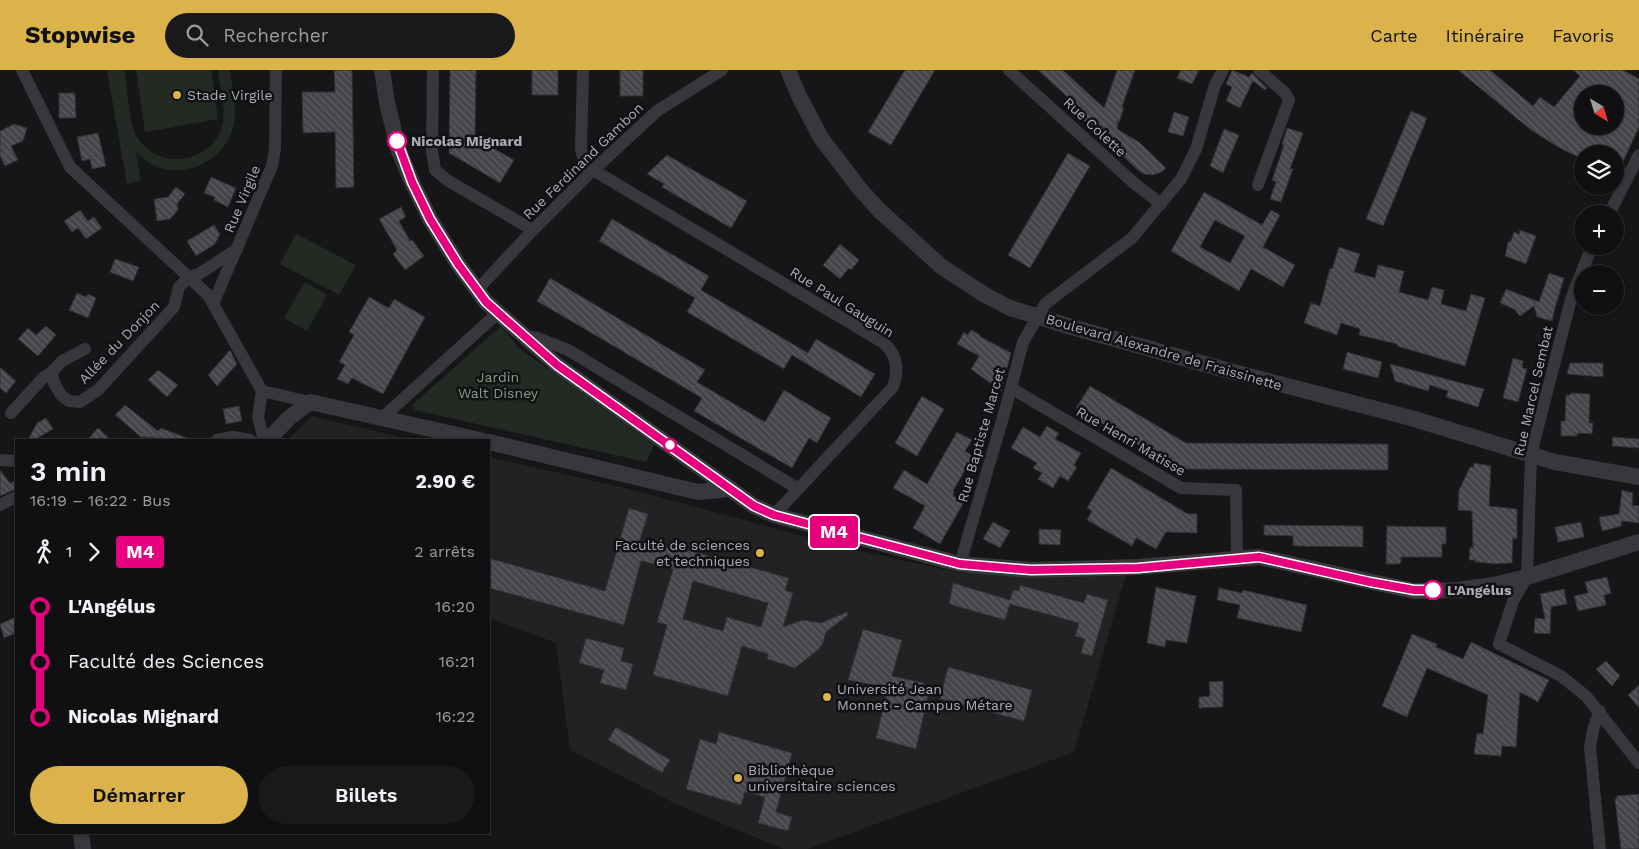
<!DOCTYPE html>
<html lang="fr">
<head>
<meta charset="utf-8">
<style>
  :root { --surface:#101012; --page:#19191b; --text:#f1f3f6; --muted:#9c9d9f; --line:#303032; --accent:#dbb34a }
  body { margin:0; font-family:"Work Sans",sans-serif; background:var(--page); color:var(--text); height:100vh; display:flex; flex-direction:column; font-size:19px; white-space:nowrap }
  * { box-sizing:border-box; margin:0 }
  p { font-size:16px; color:var(--muted) }
  .icon { flex:none; width:28px; height:28px; fill:none; stroke:currentColor; stroke-width:2; stroke-linecap:round; stroke-linejoin:round }
  .map { position:relative; flex:1; overflow:hidden }
  .sheet { position:absolute; left:15px; top:369px; width:475px; height:395px; display:flex; flex-direction:column; background:var(--surface); border-radius:0px; box-shadow:0 1px 4px #0004,0 0 0 1px var(--line) }
  .sheet>* { flex:none }
  .badge { padding:0 10px; border-radius:4px; font-size:18px; line-height:32px }
  .needle { width:32px; rotate:142deg }
  .tools { position:absolute; left:1574px; top:15px; display:grid; gap:10px }
  .tools a { display:grid; place-items:center; width:50px; height:50px; border-radius:50%; background:var(--surface); box-shadow:0 1px 4px #0004,0 0 0 1px var(--line); font-size:25px }
  .map>.badge { position:absolute; translate:-50% -50%; box-shadow:0 0 0 2px #fff }
  .legs { display:flex; align-items:center; gap:8px; height:55px; padding:0 15px; font-size:16px }
  .legs p { margin-inline-start:auto }
  .head { display:flex; align-items:center; justify-content:space-between; height:85px; padding:0 15px }
  h1 { font-size:28px; font-weight:600; line-height:38px }
  .button { display:flex; gap:10px; margin-top:auto; padding:10px 15px }
  .button a { flex:1; height:58px; border-radius:30px; background:var(--accent); color:#111; font-size:20px; font-weight:600; line-height:58px; text-align:center }
  .button a+a { background:var(--page); color:var(--text) }
  ul { padding:0 15px; list-style:none }
  li { display:flex; align-items:center; gap:18px; height:55px; font-size:19px }
  li i { display:grid; place-items:center; width:8px; height:100%; margin:0 6px; background:currentColor }
  li i::after { content:''; width:12px; height:12px; margin:-6px; border:4px solid; border-radius:50%; background:var(--surface) }
  li p { margin-inline-start:auto }
  li:first-child i { background:linear-gradient(#0000 50%,currentColor 0) }
  li:last-child i { background:linear-gradient(currentColor 50%,#0000 0) }
  header { display:flex; align-items:center; gap:30px; box-sizing:border-box; height:70px; padding:0 25px; background:var(--accent); color:#111 }
  header strong { font-size:24px }
  nav { display:flex; gap:28px; margin-inline-start:auto; font-size:18px }
  .search { width:350px; height:45px; background:var(--page); display:flex; align-items:center; gap:12px; box-sizing:border-box; padding:0 18px; border-radius:28px; color:var(--muted); font-size:19px }
  .map>svg:first-child { display:block }
  .built { fill:#222224 }
  .green { fill:#232a24 }
  .building { fill:url(#building-back-hatch); stroke:#303033; fill-rule:evenodd }
  .lines { fill:none; stroke-linecap:round; stroke-linejoin:round }
  .minor { stroke:#38383c; stroke-width:12 }
  .tertiary { stroke:#38383c; stroke-width:16 }
  .line-1-casing { stroke:#fff; stroke-width:11 }
  .line-1 { stroke:#e6007e; stroke-width:8 }
  .poi-dot { fill:#dbb34a; stroke:#111113; stroke-width:2 }
  .stop-1-dot { fill:#fff; stroke:#e6007e; stroke-width:2.5 }
  .labels { text-anchor:middle; stroke-width:5; stroke-linejoin:round; paint-order:stroke }
  .poi-label { font-size:14px; fill:#aaadb6; stroke:#111113; text-anchor:start }
  .street-label { font-size:14px; fill:#aaadb6; stroke:#111113 }
  .stop-label { font-size:14px; font-weight:bold; fill:#aaadb6; stroke:#111113; text-anchor:start }
  .park-label { font-size:14px; fill:#839f86; stroke:#111113 }
</style>
</head>
<body>
<header>
<strong>Stopwise</strong>
<div class="search"><svg class="icon" aria-label="search" viewBox="0 0 24 24"><circle cx="10" cy="10" r="6"/><path d="M15 15l6 6"/></svg>Rechercher</div>
<nav><a>Carte</a><a>Itinéraire</a><a>Favoris</a></nav>
</header>
<div class="map">
<svg width="1639" height="779" viewBox="0 0 1639 779">
  <defs>
    <pattern id="building-back-hatch" width="6" height="6" patternUnits="userSpaceOnUse" patternTransform="scale(1.25)"><rect width="6" height="6" fill="#45464a"/><path d="M-1 5l2 2M0 0l6 6M5-1l2 2" fill="none" stroke="#5d5e62"/></pattern>
  </defs>
  <rect width="100%" height="100%" fill="#161618"/>
  <g class="built">
    <polygon points="311,346 413,370 288,370"/>
    <polygon points="489,387 633,420 839,476 960,503 1126,505 1074,682 807,779 784,779 680,736 570,680 556,573 492,549 489,555"/>
  </g>
  <g class="green">
    <path d="M107,0H125C127,18 129,53 137,67C157,101 211,94 222,57C227,39 220,18 218,0H230C232,19 238,38 233,57C226,88 188,109 158,97C149,94 143,88 136,82L141,111L127,114Z"/>
    <polygon points="136,0 211,0 218,49 145,62"/>
    <polygon points="296,164 356,195 339,225 280,194"/>
    <polygon points="305,212 327,225 307,261 284,248"/>
    <polygon points="501,256 520,279 654,375 646,392 415,340 412,335"/>
  </g>
  <g class="building">
    <polygon points="334,0 352,0 354,117 336,118 335,62 303,63 302,22 335,22"/>
    <polygon points="450,0 476,0 475,68 514,90 500,113 449,83"/>
    <rect x="532" y="0" width="26" height="25"/>
    <rect x="620" y="0" width="23" height="26"/>
    <polygon points="905,0 935,0 891,75 868,62"/>
    <polygon points="1038,0 1063,0 1104,38 1117,0 1135,0 1122,37 1124,37 1119,53 1116,51 1118,54 1117,59 1139,72 1166,98 1162,102 1153,105 1144,104 1139,101 1111,75 1113,68 1100,56 1095,61 1070,38 1074,33"/>
    <polygon points="1181,0 1199,0 1192,14 1177,8"/>
    <polygon points="1232,0 1249,7 1252,3 1267,18 1265,20 1253,11 1240,38 1226,31 1232,17 1226,14"/>
    <path d="M1458,0H1490L1533,36L1540,27L1554,37L1580,6L1573,0H1623L1639,9V57L1615,109V84H1582V89L1558,77L1531,60ZM1582,24H1615V56H1582Z"/>
    <polygon points="59,23 75,23 76,48 59,48"/>
    <polygon points="1411,41 1427,48 1383,156 1366,149"/>
    <polygon points="1174,42 1189,47 1183,66 1168,62"/>
    <polygon points="14,54 27,58 23,71 11,76 18,90 5,96 0,86 0,61"/>
    <polygon points="1287,58 1303,63 1290,99 1293,99 1281,132 1270,129 1276,112 1272,110 1284,75 1282,74"/>
    <polygon points="1224,59 1239,65 1223,103 1210,96"/>
    <polygon points="98,63 106,96 92,99 90,89 82,91 77,67"/>
    <polygon points="1068,83 1090,96 1030,198 1008,185"/>
    <polygon points="667,85 747,131 731,158 662,117 664,114 647,104"/>
    <polygon points="211,107 236,118 228,137 214,130 215,127 204,123"/>
    <polygon points="176,117 185,124 177,134 178,140 170,149 157,151 154,129 168,127"/>
    <path d="M1204,122L1262,155L1271,140L1280,145L1263,177L1295,195L1283,217L1251,199L1239,221L1171,181ZM1215,150L1245,166L1230,193L1200,177Z"/>
    <polygon points="401,137 406,147 399,151 410,171 412,170 424,186 405,200 393,184 397,180 379,149"/>
    <polygon points="80,140 88,151 94,147 102,158 86,169 78,158 72,162 64,151"/>
    <polygon points="612,149 709,206 701,220 808,283 816,269 875,304 861,327 792,285 784,299 687,242 695,228 599,171"/>
    <polygon points="214,155 220,164 215,174 196,186 187,171"/>
    <polygon points="1520,160 1536,166 1526,194 1505,186 1508,172 1511,171 1514,162 1519,164"/>
    <polygon points="840,174 859,190 851,200 849,198 840,209 823,195"/>
    <polygon points="1339,177 1360,184 1354,202 1375,208 1378,195 1404,201 1399,222 1428,230 1432,217 1444,220 1441,234 1466,241 1471,224 1485,228 1465,296 1397,276 1397,274 1359,265 1360,259 1341,253 1337,265 1304,253 1311,233 1320,236 1330,198 1332,199"/>
    <polygon points="115,189 139,197 133,211 110,202"/>
    <polygon points="1549,203 1564,208 1555,238 1552,251 1537,247 1534,236 1520,246 1514,239 1500,233 1506,219 1539,232"/>
    <polygon points="550,208 705,300 697,312 765,352 784,320 831,348 817,373 809,368 792,398 694,341 702,328 537,231"/>
    <polygon points="77,223 86,227 88,224 96,228 88,248 69,240"/>
    <polygon points="369,227 389,238 394,229 425,247 383,324 352,308 348,314 337,309 345,295 339,292 354,265 349,262"/>
    <polygon points="46,256 56,265 38,286 18,269 28,258 36,265"/>
    <polygon points="971,260 980,265 979,266 1011,283 1001,321 971,299 979,286 957,274 964,262 968,265"/>
    <polygon points="230,280 237,294 217,316 208,305"/>
    <polygon points="1347,282 1382,292 1378,308 1343,299"/>
    <polygon points="1513,288 1523,291 1522,298 1527,299 1518,332 1503,328"/>
    <polygon points="1570,293 1603,293 1603,307 1567,304"/>
    <polygon points="1390,294 1484,319 1478,337 1446,327 1448,321 1430,315 1428,321 1395,311"/>
    <polygon points="0,297 16,311 6,323 0,318"/>
    <polygon points="158,300 178,315 167,327 148,310"/>
    <polygon points="1090,316 1186,373 1388,374 1388,400 1179,399 1076,338"/>
    <polygon points="1571,323 1590,324 1589,353 1593,353 1592,364 1577,363 1577,366 1561,366 1561,351 1565,351 1566,325 1570,325"/>
    <polygon points="922,326 944,339 917,386 895,373"/>
    <polygon points="125,335 158,361 161,358 187,368 187,370 141,367 115,345"/>
    <polygon points="239,336 242,351 226,354 223,339"/>
    <polygon points="46,348 53,359 34,370 28,370 37,353"/>
    <polygon points="1047,356 1059,363 1055,369 1081,383 1074,395 1077,397 1068,411 1060,406 1053,418 1038,409 1042,403 1033,398 1037,393 1011,378 1023,357 1040,367"/>
    <polygon points="98,358 111,370 87,370"/>
    <polygon points="957,362 972,370 965,381 973,386 953,421 954,422 953,426 964,432 940,474 913,458 925,436 893,418 904,400 927,414"/>
    <polygon points="1613,367 1639,369 1639,378 1612,376"/>
    <polygon points="1474,393 1491,396 1489,436 1517,439 1517,469 1513,468 1512,493 1495,494 1475,492 1475,490 1469,490 1470,477 1473,478 1472,441 1458,440 1459,420 1470,397 1474,397"/>
    <polygon points="1111,398 1188,444 1197,444 1197,463 1166,462 1156,479 1136,468 1132,476 1087,450 1092,441 1087,438"/>
    <polygon points="0,400 10,413 16,411 16,419 0,426"/>
    <polygon points="1622,420 1633,423 1632,435 1639,436 1639,453 1621,451 1622,456 1602,461 1599,447 1619,444"/>
    <path d="M629,438L648,444L640,470L687,482L688,480L789,508L785,520L793,523L783,557L803,550L821,553L847,542L848,545L826,562L823,573L819,579L795,598L767,589L768,584L742,576L728,626L653,605L667,555L657,552L673,499L641,491L624,555L489,518V488L605,521ZM693,511L768,533L761,557L727,547L723,561L683,549Z"/>
    <polygon points="993,452 1010,461 1000,478 983,469"/>
    <polygon points="1581,452 1584,467 1558,472 1555,457"/>
    <polygon points="1264,455 1363,456 1363,477 1293,476 1293,466 1264,465"/>
    <polygon points="1387,456 1446,457 1446,474 1442,474 1442,487 1401,487 1401,492 1399,494 1386,494"/>
    <polygon points="1039,459 1061,460 1060,475 1039,474"/>
    <polygon points="1607,507 1611,523 1604,525 1606,535 1578,541 1574,526 1588,523 1585,512"/>
    <polygon points="953,513 1010,530 1013,520 1019,521 1020,515 1084,533 1087,524 1108,530 1092,586 1081,583 1085,569 1075,566 1079,553 1010,534 1005,550 949,534"/>
    <polygon points="1156,517 1196,526 1187,573 1166,570 1165,577 1147,573"/>
    <polygon points="1219,518 1242,523 1243,520 1307,535 1301,562 1237,548 1240,535 1217,530"/>
    <polygon points="1564,519 1567,534 1551,537 1550,564 1534,563 1535,548 1545,549 1540,524"/>
    <polygon points="16,547 16,563 4,568 0,554"/>
    <polygon points="863,559 902,570 892,606 924,613 921,624 928,626 916,679 876,668 888,618 848,610"/>
    <polygon points="1412,564 1437,574 1436,577 1463,589 1471,572 1549,610 1538,632 1520,622 1516,677 1502,676 1501,686 1474,684 1477,663 1483,664 1488,625 1427,598 1407,647 1382,636"/>
    <polygon points="586,568 624,578 621,591 633,594 626,620 600,613 604,600 579,593"/>
    <polygon points="1606,591 1620,606 1612,616 1596,599"/>
    <polygon points="948,597 1032,620 1024,651 940,629"/>
    <polygon points="1223,611 1223,637 1199,638 1199,627 1210,626 1209,612"/>
    <polygon points="1639,615 1639,638 1628,625"/>
    <polygon points="616,657 670,690 662,703 608,670"/>
    <polygon points="719,662 792,683 776,742 792,747 788,761 758,753 765,727 745,722 741,735 686,719 700,669 716,674"/>
    <polygon points="1639,724 1639,779 1621,779 1615,730 1617,726"/>
  </g>
  <g class="lines">
    <g class="minor">
      <polyline points="22,0 70,97 208,225 262,321"/>
      <polyline points="433,0 432,81 435,100 447,110 533,160"/>
      <polyline points="583,0 581,80 588,105"/>
      <polyline points="1009,0 1135,114 1161,134"/>
      <path d="M593,100L884,273C897,285 899,300 893,317L774,445"/>
      <polyline points="1258,115 1289,30 1285,23 1259,0"/>
      <polyline points="1609,144 1639,85"/>
      <polyline points="1592,176 1571,229 1534,372 1531,386 1527,507 1513,531 1499,574 1561,606 1586,626 1639,693"/>
      <polyline points="477,220 533,160 588,105 657,41 722,0"/>
      <polyline points="213,234 272,96 275,79 276,0"/>
      <polyline points="524,266 538,268 568,280 797,418"/>
      <polyline points="85,279 62,291 52,302 54,313 61,325 69,331 80,332 98,320 174,237 179,217 189,207 199,204 237,179"/>
      <polyline points="1011,318 1181,418 1236,420 1237,489"/>
      <polyline points="262,321 258,347 264,370"/>
      <polyline points="262,321 310,332"/>
      <polyline points="11,343 43,308 52,302"/>
      <polyline points="382,348 499,242"/>
      <polyline points="217,370 233,367 250,370"/>
      <polyline points="0,390 16,391"/>
      <polyline points="0,435 16,427"/>
      <polyline points="960,494 1006,337 1023,272 1045,234 1132,168 1181,109 1196,79 1215,15 1223,0"/>
      <polyline points="1600,779 1590,677 1594,656 1600,641"/>
    </g>
    <g class="tertiary">
      <polyline points="382,0 387,33 399,81 412,112 430,149 458,194 486,232 557,295 754,436 774,445 960,494 1031,500 1138,497 1259,487 1414,521 1458,520 1493,515 1527,507 1639,472"/>
      <polyline points="788,0 799,26 821,68 860,119 879,140 942,197 985,225 1010,238 1068,256 1226,300 1411,348 1555,392 1639,407"/>
      <polyline points="268,370 289,348 310,332 480,370"/>
      <polyline points="489,372 698,422 731,419"/>
      <polyline points="81,762 83,779"/>
    </g>
  </g>
  <g class="lines">
    <defs>
      <polyline id="line-1" points="397,71 412,112 430,149 458,194 486,232 557,295 754,436 774,445 960,494 1031,500 1138,498 1259,487 1370,512 1414,520 1433,520"/>
    </defs>
    <use href="#line-1" class="line-1-casing"/>
    <use href="#line-1" class="line-1"/>
  </g>
  <g class="poi-dot">
    <circle cx="177" cy="25" r="5"/>
    <circle cx="760" cy="483" r="5"/>
    <circle cx="827" cy="627" r="5"/>
    <circle cx="738" cy="708" r="5"/>
  </g>
  <g class="stop-1-dot">
    <circle cx="397" cy="71" r="9"/>
    <circle cx="670" cy="375" r="6"/>
    <circle cx="1433" cy="520" r="9"/>
  </g>
  <g class="labels">
    <g class="poi-label">
      <text x="187" y="30">Stade Virgile</text>
      <text x="750" y="480" text-anchor="end">Faculté de sciences<tspan x="750" dy="16">et techniques</tspan></text>
      <text x="837" y="624">Université Jean<tspan x="837" dy="16">Monnet - Campus Métare</tspan></text>
      <text x="748" y="705">Bibliothèque<tspan x="748" dy="16">universitaire sciences</tspan></text>
    </g>
    <g class="street-label">
      <text transform="translate(1095 57) rotate(43)" y="5">Rue Colette</text>
      <text transform="translate(583 91) rotate(-44)" y="5">Rue Ferdinand Gambon</text>
      <text transform="translate(242 129) rotate(-67)" y="5">Rue Virgile</text>
      <text transform="translate(842 232) rotate(32)" y="5">Rue Paul Gauguin</text>
      <text transform="translate(119 272) rotate(-46)" y="5">Allée du Donjon</text>
      <text transform="translate(1164 282) rotate(16)" y="5">Boulevard Alexandre de Fraissinette</text>
      <text transform="translate(1533 321) rotate(-77)" y="5">Rue Marcel Sembat</text>
      <text transform="translate(981 365) rotate(-74)" y="5">Rue Baptiste Marcet</text>
      <text transform="translate(1131 371) rotate(30)" y="5">Rue Henri Matisse</text>
    </g>
    <g class="stop-label">
      <text x="411" y="76">Nicolas Mignard</text>
      <text x="1447" y="525">L'Angélus</text>
    </g>
    <g class="park-label">
      <text x="498" y="312">Jardin<tspan x="498" dy="16">Walt Disney</tspan></text>
    </g>
  </g>
</svg>
<div class="tools">
<a><svg class="needle" viewBox="-14 -14 28 28"><path d="M0-13l5 13h-10z" fill="#e53935"/><path d="M0 13l5-13h-10z" fill="#9c9d9f"/></svg></a>
<a><svg class="icon" aria-label="layers" viewBox="0 0 24 24"><path d="M12 4l9 5-9 5-9-5zM3 14l9 5 9-5"/></svg></a>
<a>+</a>
<a>−</a>
</div>
<b class="badge" style="left:834px;top:462px;background:#e6007e;color:#fff">M4</b>
<section class="sheet">
<div class="head"><div><h1>3 min</h1><p>16:19 – 16:22 · Bus</p></div><b>2.90 €</b></div>
<div class="legs"><svg class="icon" aria-label="walk" viewBox="0 0 24 24"><circle cx="13" cy="4" r="2"/><path d="M13 8l-2 6 4 7M11 14l-3 7M7 12l3-4h3l4 4"/></svg>1<svg class="icon" aria-label="forward" viewBox="0 0 24 24"><path d="M9 5l7 7-7 7"/></svg><b class="badge" style="background:#e6007e;color:#fff">M4</b><p>2 arrêts</p></div>
<ul>
<li><i style="color:#e6007e"></i><b>L'Angélus</b><p>16:20</p></li>
<li><i style="color:#e6007e"></i><span>Faculté des Sciences</span><p>16:21</p></li>
<li><i style="color:#e6007e"></i><b>Nicolas Mignard</b><p>16:22</p></li>
</ul>
<div class="button"><a>Démarrer</a><a>Billets</a></div>
</section>
</div>
</body>
</html>
